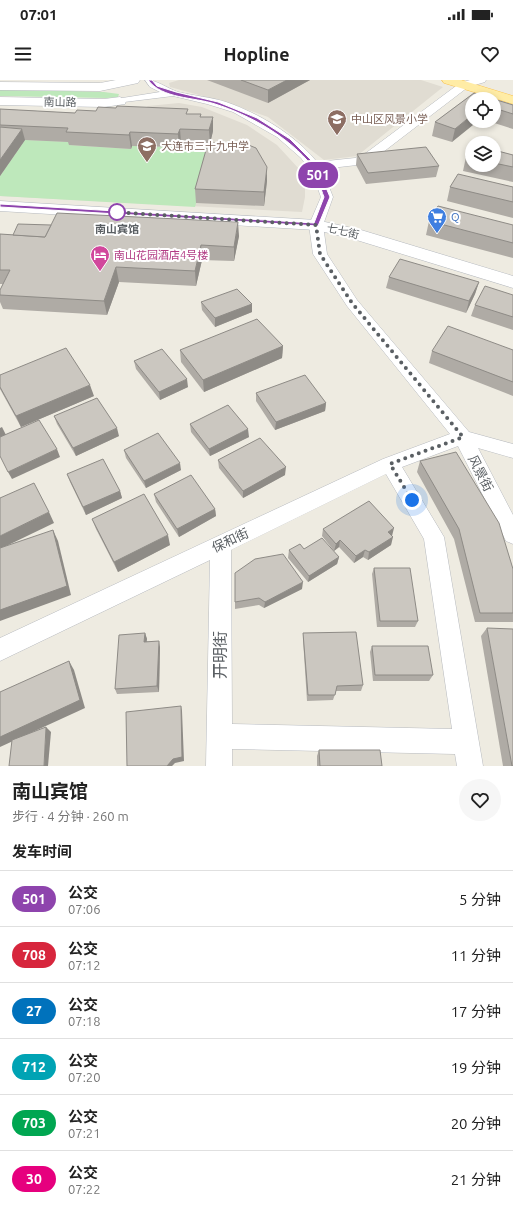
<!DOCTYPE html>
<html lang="zh">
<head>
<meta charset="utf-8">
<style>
  :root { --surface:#fff; --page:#f6f6f6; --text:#222; --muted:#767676; --line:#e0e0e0 }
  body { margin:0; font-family:Ubuntu,"Noto Sans SC",sans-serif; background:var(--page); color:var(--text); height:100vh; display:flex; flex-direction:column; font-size:15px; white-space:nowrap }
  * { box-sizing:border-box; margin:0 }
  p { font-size:13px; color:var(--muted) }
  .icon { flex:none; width:22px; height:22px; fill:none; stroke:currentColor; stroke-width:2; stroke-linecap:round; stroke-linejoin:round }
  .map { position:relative; height:686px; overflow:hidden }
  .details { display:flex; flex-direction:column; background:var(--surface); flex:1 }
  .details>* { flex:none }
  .badge { padding:0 8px; border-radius:13px; font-size:14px; line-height:26px }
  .tools { position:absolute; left:465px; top:12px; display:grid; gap:8px }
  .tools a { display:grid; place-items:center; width:36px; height:36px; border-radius:50%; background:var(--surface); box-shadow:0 2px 6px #0003; font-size:20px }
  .you { position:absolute; width:20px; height:20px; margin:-10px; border:3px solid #fff; border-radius:50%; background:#1a73e8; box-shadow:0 0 0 6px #1a73e833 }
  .map>.badge { position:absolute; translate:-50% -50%; box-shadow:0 0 0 2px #fff }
  h2 { padding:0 12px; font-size:15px; line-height:36px }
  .round { display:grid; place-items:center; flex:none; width:42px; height:42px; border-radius:21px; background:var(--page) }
  .head { display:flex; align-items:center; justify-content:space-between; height:68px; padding:0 12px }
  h1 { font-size:19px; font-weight:700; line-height:30px }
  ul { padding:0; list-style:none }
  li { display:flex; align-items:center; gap:12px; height:56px; padding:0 12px; border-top:1px solid var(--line) }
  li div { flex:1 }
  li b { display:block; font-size:15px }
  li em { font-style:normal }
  li .badge { min-width:44px; font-weight:700; text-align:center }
  .status { display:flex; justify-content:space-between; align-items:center; height:28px; padding:0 20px; background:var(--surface); direction:ltr }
  .status svg { height:11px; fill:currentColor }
  header { display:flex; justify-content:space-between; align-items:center; height:52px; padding:0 12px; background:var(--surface); font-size:18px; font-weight:700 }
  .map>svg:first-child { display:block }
  .education { fill:#e0dcd2 }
  .green { fill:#bee8bb }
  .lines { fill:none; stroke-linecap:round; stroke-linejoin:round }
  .minor-casing { stroke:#b7babf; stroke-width:1 }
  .tertiary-casing { stroke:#b7babf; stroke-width:1 }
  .secondary-casing { stroke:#b5b9bf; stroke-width:1 }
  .primary-casing { stroke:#fbc24d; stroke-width:1 }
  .minor { fill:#fff; fill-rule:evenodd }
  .tertiary { fill:#fff; fill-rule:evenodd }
  .secondary { fill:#fff; fill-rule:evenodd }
  .primary { fill:#ffeca5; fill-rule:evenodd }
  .wall { fill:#afaba5 }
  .shaded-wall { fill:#8e8b86 }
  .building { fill:#cbc7c0; stroke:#8e8b86 }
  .line { fill:#8e44ad; stroke:#fff }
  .walk { stroke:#5a5f63; stroke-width:4; stroke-dasharray:0 7.2 }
  .stop-dot { fill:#fff; stroke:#8e44ad; stroke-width:2 }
  .labels { text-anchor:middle; stroke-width:4; stroke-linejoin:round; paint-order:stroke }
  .far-street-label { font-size:11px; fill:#5a5f63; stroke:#fff }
  .far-education-label { font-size:11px; fill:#785e54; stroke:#fff; text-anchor:start }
  .far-shop-label { font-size:11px; fill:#366cbe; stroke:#fff; text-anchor:start }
  .far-stop-label { font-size:11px; font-weight:bold; fill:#5a5f63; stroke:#fff }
  .far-hotel-label { font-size:11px; fill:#b23c85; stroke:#fff; text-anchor:start }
  .street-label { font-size:13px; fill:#5a5f63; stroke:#fff }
  .near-street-label { font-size:16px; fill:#5a5f63; stroke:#fff }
</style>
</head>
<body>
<div class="status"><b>07:01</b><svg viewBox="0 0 49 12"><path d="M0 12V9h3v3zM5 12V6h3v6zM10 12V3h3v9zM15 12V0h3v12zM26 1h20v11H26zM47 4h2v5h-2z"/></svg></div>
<header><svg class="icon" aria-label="menu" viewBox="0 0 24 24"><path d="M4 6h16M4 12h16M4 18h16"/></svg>Hopline<svg class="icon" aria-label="heart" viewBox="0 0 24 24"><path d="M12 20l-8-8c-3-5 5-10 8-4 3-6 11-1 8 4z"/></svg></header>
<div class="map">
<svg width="513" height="686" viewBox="0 0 513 686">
  <rect width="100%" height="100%" fill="#eeebe1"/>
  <g class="education">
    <polygon points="179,0 421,0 443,7 357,76 324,80 268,37 228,23 170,7 169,3"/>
    <polygon points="179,23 202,27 247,45 277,65 300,90 305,102 305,117 302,132 0,116 0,34 111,37 140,32 148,26"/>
  </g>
  <g class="green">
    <polygon points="0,9 104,12 119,14 118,17 107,18 0,16"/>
    <polygon points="25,60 71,62 69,65 131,69 132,66 179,67 181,62 221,64 209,77 195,127 0,116 0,96"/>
  </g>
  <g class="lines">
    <defs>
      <path id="minor" d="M145,0C158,0 166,8 178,12C194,16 211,17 226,22C260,34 294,54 317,82L355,78L366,73L460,3L470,0H486L485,2L468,7L374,79L357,85L322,89L333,117L323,145L327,174L357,220L469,352L513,364V378L478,368L513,435V464L506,461L458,366L402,387L444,457L483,686H457L455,674L232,669V686H206L210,480L0,581V558L383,379L450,354L347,226L313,174L309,145L321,117L312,93L301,78L277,57L233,32L207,24L173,16L116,23L115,21L116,19L160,12L150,7ZM386,394L424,459L452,649L232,644L231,470Z"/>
      <polygon id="tertiary" points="116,0 140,0 138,3 100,11 0,10 0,2 100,3"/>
      <g id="secondary">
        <polygon points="0,17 104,19 120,17 126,21 125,24 104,27 0,25"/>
        <polygon points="0,121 316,140 361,150 513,196 513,208 350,158 316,150 0,131"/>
      </g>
      <polygon id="primary" points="442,0 461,0 513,16 513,24 444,3"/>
    </defs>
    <use href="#minor" class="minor-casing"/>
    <use href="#tertiary" class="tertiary-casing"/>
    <use href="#secondary" class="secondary-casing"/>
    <use href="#primary" class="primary-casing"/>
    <use href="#minor" class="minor"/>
    <use href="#tertiary" class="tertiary"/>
    <use href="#secondary" class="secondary"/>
    <use href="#primary" class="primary"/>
  </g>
  <g class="wall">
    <polygon points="207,0 310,0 268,23"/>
    <polygon points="474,13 513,25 513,49 488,41 494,41 494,19 472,19 452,62 432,56 435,42"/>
    <polygon points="0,29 75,33 96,31 188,34 201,37 213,51 210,63 267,101 264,126 196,123 195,109 208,64 181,62 179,67 132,66 131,69 69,65 68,62 25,60 0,96"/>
    <polygon points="472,67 472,85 494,85 494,70 513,75 513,102 463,91 466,77"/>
    <polygon points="357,74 439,86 436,97 366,104 356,85"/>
    <polygon points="450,107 513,107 513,138 447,121"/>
    <polygon points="429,141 513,145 513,178 426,155"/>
    <polygon points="0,154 13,155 239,156 234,181 202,180 196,206 119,202 107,235 3,229 0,222 0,210 3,204 0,204"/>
    <polygon points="389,197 479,202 475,214 466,233 386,208"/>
    <polygon points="513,215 513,250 471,236 475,225"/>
    <polygon points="201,222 252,224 252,232 215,247 202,230"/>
    <polygon points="283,266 282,278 204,312 181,282 180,270"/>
    <polygon points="513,270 513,316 429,283 432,271"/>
    <polygon points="134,281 188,307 160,320 136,289"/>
    <polygon points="0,295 94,316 21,347 0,309"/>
    <polygon points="256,313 326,323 325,331 275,350 256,321"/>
    <polygon points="54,336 119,356 76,376 57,344"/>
    <polygon points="190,344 249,357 210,376 191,352"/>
    <polygon points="124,370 181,390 146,408 126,378"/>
    <polygon points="218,380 285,395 243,418 219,388"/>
    <polygon points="420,381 513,489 513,542 475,542 454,459 417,392"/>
    <polygon points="67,394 120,411 122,418 86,435 70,402"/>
    <polygon points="154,414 215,429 216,436 179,457 156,422"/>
    <polygon points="92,439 170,465 118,492 96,449"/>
    <polygon points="323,449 392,456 391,465 368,480 363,477 354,483 339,467 334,471 322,456"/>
    <polygon points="304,469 339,477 337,484 308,502 288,478 289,470"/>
    <polygon points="374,488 418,541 415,547 377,547 372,494"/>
    <polygon points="302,509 264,528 259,525 235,529 235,522"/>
    <polygon points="487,548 513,686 503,686 481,556"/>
    <polygon points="145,553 147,559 146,561 160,567 159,612 117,614 115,609"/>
    <polygon points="303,553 363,605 361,611 336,611 333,620 307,621 303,559"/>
    <polygon points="372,566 433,595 429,601 373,601 370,572"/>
    <polygon points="319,670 382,686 317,686 317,676"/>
  </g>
  <g class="shaded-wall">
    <polygon points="287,0 310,0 268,23 268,10"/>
    <polygon points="472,35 472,41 478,41 452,62 455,49"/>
    <polygon points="213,37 213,51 210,64 209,50"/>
    <polygon points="22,49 25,60 0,96 0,80"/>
    <polygon points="180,49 181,62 179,67 178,54"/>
    <polygon points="130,52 132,66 131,69 129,55"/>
    <polygon points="267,87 267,101 264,126 264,112"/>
    <polygon points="238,142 239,156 234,181 234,167"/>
    <polygon points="201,165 202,180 196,206 195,191"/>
    <polygon points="116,187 119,202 107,235 104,221"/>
    <polygon points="479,202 475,214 466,233 469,221"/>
    <polygon points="252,224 252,232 215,247 215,238"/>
    <polygon points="283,266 282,278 204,312 203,300"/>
    <polygon points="187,299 188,307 160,320 159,312"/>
    <polygon points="90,305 94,316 21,347 16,336"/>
    <polygon points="326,323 325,331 275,350 276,342"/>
    <polygon points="2,347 6,355 0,358 0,348"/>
    <polygon points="117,348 119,356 76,376 73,368"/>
    <polygon points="248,349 249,357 210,376 209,369"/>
    <polygon points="57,369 60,377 12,399 8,392"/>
    <polygon points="180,383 181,390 146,408 144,401"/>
    <polygon points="286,387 285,395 243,418 243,411"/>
    <polygon points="120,411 122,418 86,435 83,427"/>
    <polygon points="215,429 216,436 179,457 177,449"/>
    <polygon points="49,432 54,443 0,469 0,456"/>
    <polygon points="394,448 392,456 386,459 388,452"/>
    <polygon points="53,450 58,461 71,515 0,541 0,530"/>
    <polygon points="168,455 170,465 118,492 114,482"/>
    <polygon points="393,457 391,465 368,480 369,472"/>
    <polygon points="340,460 339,467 334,471 336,464"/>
    <polygon points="365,470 363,477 354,483 356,476"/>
    <polygon points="339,477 337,484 308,502 309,496"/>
    <polygon points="303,502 302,509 264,528 265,522"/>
    <polygon points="145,553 147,559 146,568 144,562"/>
    <polygon points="159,561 160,567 159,612 157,606"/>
    <polygon points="69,581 74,590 85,628 0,667 0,657"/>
    <polygon points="181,626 182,631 184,681 175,683 172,686 167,686"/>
    <polygon points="46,647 51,652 48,686 44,686"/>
  </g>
  <g class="building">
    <polygon points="241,0 287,0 268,10"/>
    <polygon points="474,13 513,25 513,34 494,28 494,19 472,19 472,35 455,49 435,42"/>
    <polygon points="117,26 188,29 186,34 201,34 200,37 213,37 209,50 180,49 178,54 130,52 129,55 66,52 68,48 0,45 0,29 75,33 77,30 96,31 98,27 116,28"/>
    <polygon points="0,47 22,49 0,80"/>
    <polygon points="208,63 246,64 256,68 267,87 264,112 195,109"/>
    <polygon points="426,67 439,86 368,93 357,74"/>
    <polygon points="472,67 472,78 466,77"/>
    <polygon points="494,70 513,75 513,87 494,83"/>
    <polygon points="458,94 513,107 513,122 450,107"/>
    <polygon points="438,126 513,145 513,163 429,141"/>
    <polygon points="57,133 238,142 234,167 201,165 195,191 116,187 104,221 0,215 0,210 10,190 0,190 0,154 45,157"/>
    <polygon points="18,144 51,145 45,157 13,155"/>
    <polygon points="400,179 479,202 469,221 389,197"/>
    <polygon points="485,206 513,215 513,237 475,225"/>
    <polygon points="237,209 252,224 215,238 201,222"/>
    <polygon points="257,239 283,266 203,300 180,270"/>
    <polygon points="448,246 513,270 513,302 432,271"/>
    <polygon points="66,268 90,305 16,336 0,307 0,295"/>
    <polygon points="162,269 187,299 159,312 134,281"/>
    <polygon points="305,295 326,323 276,342 256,313"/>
    <polygon points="97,318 117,348 73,368 54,336"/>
    <polygon points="228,325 248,349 209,369 190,344"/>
    <polygon points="39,340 57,369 8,392 0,376 0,357"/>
    <polygon points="158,353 180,383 144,401 124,370"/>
    <polygon points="260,358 286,387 243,411 218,380"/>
    <polygon points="456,372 499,443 513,489 513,533 480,533 459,449 420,381"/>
    <polygon points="103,379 120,411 83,427 67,394"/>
    <polygon points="191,395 215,429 177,449 154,414"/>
    <polygon points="34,403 49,432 0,456 0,418"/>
    <polygon points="144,414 168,455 114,482 92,439"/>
    <polygon points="369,421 394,448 388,452 393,457 369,472 365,470 356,476 340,460 336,464 323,449"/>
    <polygon points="53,450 67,506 0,530 0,468"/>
    <polygon points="322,458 339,477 309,496 289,470 300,464 304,469"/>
    <polygon points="283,474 303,502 265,522 259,518 235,522 235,493 255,479"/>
    <polygon points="374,488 410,488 418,541 380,541"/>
    <polygon points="487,548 513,549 513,686 512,686"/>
    <polygon points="356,552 363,605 337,606 335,615 308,615 303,553"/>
    <polygon points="145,553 144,562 159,561 157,606 115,609 119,555"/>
    <polygon points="372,566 428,566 433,595 375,595"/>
    <polygon points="69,581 80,620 0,657 0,612"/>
    <polygon points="181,626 182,677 173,679 167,686 127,686 126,632"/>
    <polygon points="46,647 44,686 9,686 12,660"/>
    <polygon points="319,670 380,670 382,686 320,686"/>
  </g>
  <path class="line" d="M148,0H152L157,6L176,12L218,22L257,38L290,59L317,86L330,117L318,146L0,127V124L314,143L324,117C320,108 318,94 312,86C289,57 250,35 215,24C194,17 162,19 148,0Z"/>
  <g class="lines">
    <polyline class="walk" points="117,132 112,132 316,145 320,174 352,223 463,357 390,384 412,420"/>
  </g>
  <defs>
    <symbol id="school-pin" viewBox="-11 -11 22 30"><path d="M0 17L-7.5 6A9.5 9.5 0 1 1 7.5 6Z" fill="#8d6e63" stroke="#fff"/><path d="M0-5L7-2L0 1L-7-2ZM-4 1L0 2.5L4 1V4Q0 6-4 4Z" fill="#fff"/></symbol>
    <symbol id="supermarket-pin" viewBox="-11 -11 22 30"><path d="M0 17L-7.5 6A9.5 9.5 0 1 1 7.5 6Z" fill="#3f7fe0" stroke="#fff"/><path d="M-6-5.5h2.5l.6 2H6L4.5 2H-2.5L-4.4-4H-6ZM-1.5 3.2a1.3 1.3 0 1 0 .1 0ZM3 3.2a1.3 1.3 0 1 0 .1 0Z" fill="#fff"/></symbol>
    <symbol id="hotel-pin" viewBox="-11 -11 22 30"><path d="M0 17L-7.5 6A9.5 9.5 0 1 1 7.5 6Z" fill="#d1479c" stroke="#fff"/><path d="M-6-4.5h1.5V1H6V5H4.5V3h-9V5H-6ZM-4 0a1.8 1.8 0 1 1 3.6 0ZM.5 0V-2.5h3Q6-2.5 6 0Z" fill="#fff"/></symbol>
  </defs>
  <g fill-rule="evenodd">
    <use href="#school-pin" x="326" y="28" width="22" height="30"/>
    <use href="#school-pin" x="136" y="55" width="22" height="30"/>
    <use href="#supermarket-pin" x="426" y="126" width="22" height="30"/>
    <use href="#hotel-pin" x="89" y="164" width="22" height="30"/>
  </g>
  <circle class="stop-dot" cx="117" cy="132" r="8"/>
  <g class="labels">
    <g class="far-street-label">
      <text transform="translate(60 22) rotate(1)" y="4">南山路</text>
      <text transform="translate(343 151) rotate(14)" y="4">七七街</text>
    </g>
    <g class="far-education-label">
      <text x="351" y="43">中山区风景小学</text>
      <text x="161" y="70">大连市三十九中学</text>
    </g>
    <g class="far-shop-label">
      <text x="451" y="141">Q</text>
    </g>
    <g class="far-stop-label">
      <text x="117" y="153">南山宾馆</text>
    </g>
    <g class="far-hotel-label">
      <text x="114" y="179">南山花园酒店4号楼</text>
    </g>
    <g class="street-label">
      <text transform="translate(481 393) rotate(63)" y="5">风景街</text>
      <text transform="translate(230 460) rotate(-25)" y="5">保和街</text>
    </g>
    <g class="near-street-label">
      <text transform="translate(220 575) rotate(-90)" y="6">开明街</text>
    </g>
  </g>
</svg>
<div class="tools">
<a><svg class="icon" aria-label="locate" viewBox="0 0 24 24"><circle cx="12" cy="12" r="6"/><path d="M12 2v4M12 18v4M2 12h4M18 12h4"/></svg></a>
<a><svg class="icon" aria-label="layers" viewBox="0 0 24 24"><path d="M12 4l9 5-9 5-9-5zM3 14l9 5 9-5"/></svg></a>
</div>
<div class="you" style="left:412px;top:420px"></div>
<b class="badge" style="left:318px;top:95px;background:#8e44ad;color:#fff">501</b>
</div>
<section class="details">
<div class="head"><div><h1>南山宾馆</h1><p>步行 · 4 分钟 · 260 m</p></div><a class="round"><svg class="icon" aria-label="heart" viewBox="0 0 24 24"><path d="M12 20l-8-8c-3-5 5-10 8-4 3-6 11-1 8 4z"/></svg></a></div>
<h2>发车时间</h2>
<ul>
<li><span class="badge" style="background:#8e44ad;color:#fff">501</span><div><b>公交</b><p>07:06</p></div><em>5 分钟</em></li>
<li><span class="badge" style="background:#d7263d;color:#fff">708</span><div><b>公交</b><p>07:12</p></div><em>11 分钟</em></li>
<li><span class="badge" style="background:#0072bc;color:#fff">27</span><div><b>公交</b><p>07:18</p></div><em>17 分钟</em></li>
<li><span class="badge" style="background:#00a3b4;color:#fff">712</span><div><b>公交</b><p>07:20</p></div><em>19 分钟</em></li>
<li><span class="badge" style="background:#00a651;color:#fff">703</span><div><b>公交</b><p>07:21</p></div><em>20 分钟</em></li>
<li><span class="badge" style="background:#e6007e;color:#fff">30</span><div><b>公交</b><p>07:22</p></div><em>21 分钟</em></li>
</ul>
</section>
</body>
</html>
